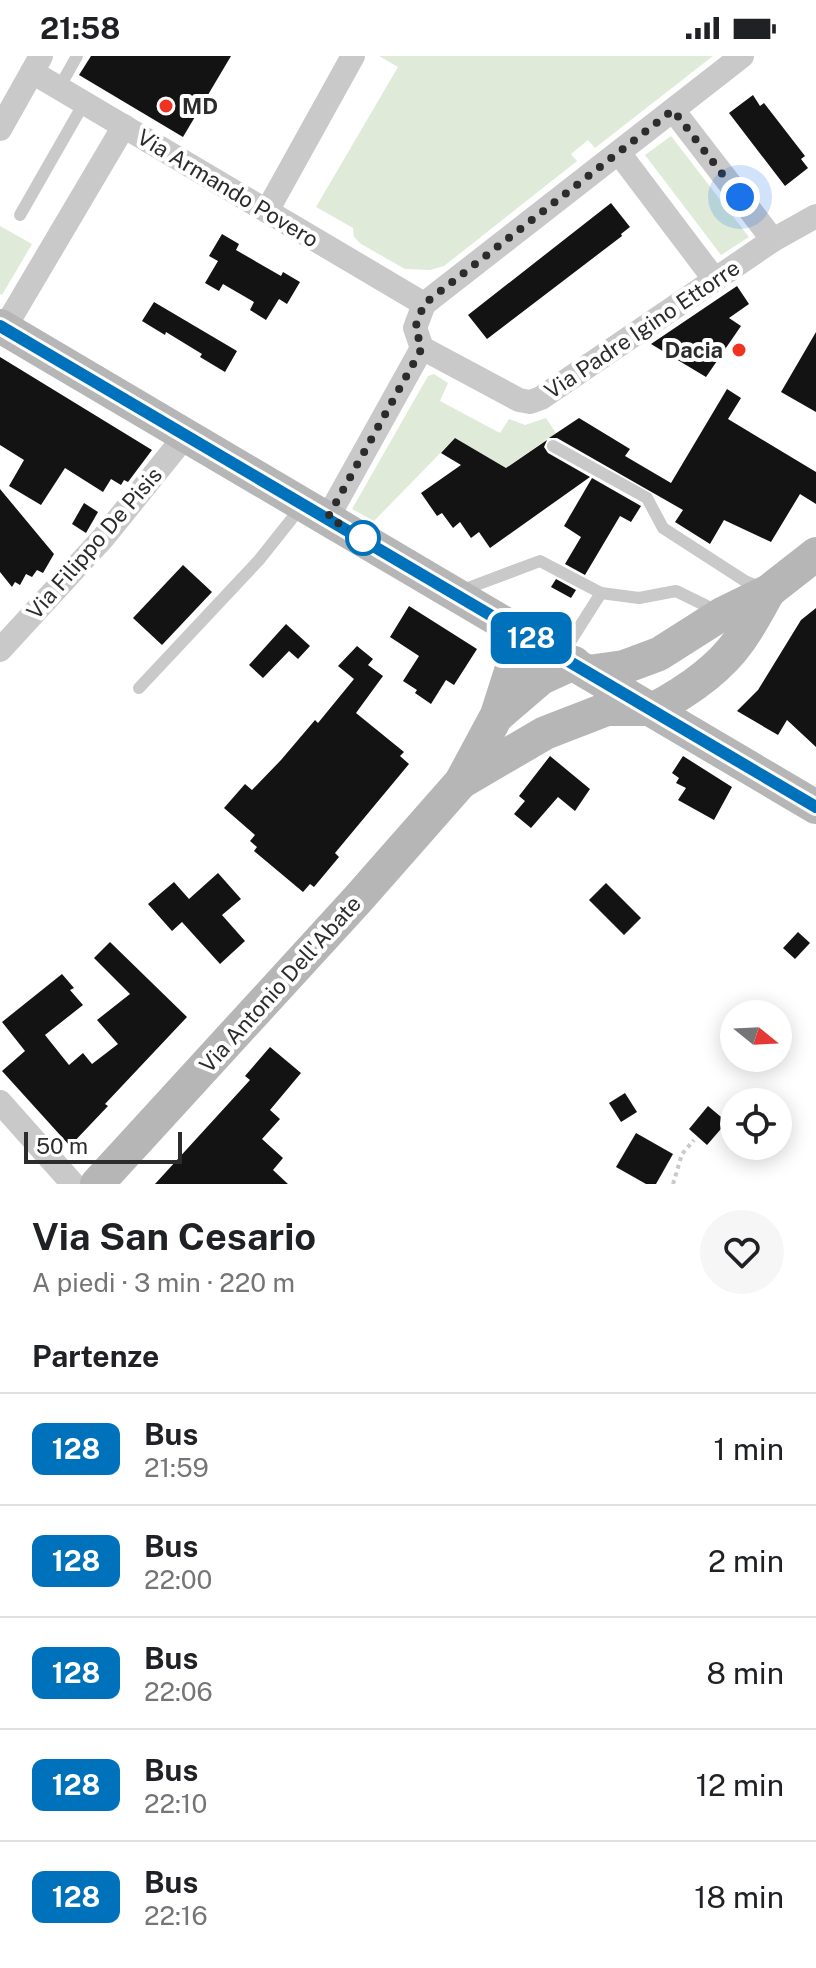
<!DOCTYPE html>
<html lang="it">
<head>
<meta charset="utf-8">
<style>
  :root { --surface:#fff; --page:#f6f6f6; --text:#202124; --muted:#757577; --line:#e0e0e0 }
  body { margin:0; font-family:"Public Sans",sans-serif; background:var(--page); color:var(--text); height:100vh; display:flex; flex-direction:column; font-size:30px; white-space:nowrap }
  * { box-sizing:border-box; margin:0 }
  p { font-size:26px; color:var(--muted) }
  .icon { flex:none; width:44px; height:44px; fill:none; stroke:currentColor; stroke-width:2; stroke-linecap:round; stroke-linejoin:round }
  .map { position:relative; height:1128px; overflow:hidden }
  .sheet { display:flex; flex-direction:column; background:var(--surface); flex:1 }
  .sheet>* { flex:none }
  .badge { padding:0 16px; border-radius:12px; font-size:28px; line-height:52px }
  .needle { width:52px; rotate:108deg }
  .controls { position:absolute; left:720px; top:944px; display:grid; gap:16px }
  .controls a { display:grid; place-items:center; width:72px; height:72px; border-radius:50%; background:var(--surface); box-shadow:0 4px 20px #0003; font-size:40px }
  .scale { position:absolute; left:24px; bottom:20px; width:158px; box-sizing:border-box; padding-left:8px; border:4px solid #2c2c2c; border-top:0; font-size:22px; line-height:28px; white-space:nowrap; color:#2c2c2c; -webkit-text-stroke:6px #fff; paint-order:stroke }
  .you { position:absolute; width:40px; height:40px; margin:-20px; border:6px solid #fff; border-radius:50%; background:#1a73e8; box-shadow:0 0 0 12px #1a73e833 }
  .map>.badge { position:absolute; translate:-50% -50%; box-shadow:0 0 0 4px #fff }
  h2 { padding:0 32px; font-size:30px; line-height:72px }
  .round { display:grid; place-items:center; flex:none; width:84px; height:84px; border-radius:42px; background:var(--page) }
  .summary { display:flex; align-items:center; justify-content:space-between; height:136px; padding:0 32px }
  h1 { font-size:38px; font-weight:700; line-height:60px }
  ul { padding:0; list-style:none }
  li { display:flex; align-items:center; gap:24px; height:112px; padding:0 32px; border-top:2px solid var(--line) }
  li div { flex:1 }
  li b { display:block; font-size:30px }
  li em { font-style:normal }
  li .badge { min-width:88px; font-weight:700; text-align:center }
  .status { display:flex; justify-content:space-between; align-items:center; height:56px; padding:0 40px; background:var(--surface); direction:ltr }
  .status svg { height:22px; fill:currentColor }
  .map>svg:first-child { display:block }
  .green { fill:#dfebd8 }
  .building { fill:#131313 }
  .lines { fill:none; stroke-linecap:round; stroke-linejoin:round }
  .path { stroke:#c9c9c9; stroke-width:4; stroke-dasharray:4 4; stroke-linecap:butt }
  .service { stroke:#c9c9c9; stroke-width:12 }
  .minor { stroke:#c9c9c9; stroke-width:24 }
  .secondary { stroke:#b6b6b6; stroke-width:34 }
  .line-casing { stroke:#fff; stroke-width:18 }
  .line { stroke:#0072bc; stroke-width:12 }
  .walk { stroke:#2c2c2c; stroke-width:8; stroke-dasharray:0 14.4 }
  .poi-dot { fill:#f03321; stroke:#fff; stroke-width:3 }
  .stop-dot { fill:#fff; stroke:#0072bc; stroke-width:4 }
  .labels { text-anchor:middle; stroke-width:8; stroke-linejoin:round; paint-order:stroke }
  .poi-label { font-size:22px; font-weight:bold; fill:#2c2c2c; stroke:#fff; text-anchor:start }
  .street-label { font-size:22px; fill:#2c2c2c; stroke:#fff }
</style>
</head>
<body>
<div class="status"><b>21:58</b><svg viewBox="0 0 49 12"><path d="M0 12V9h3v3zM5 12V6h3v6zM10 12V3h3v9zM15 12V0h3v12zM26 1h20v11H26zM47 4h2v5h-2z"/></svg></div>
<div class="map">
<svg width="816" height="1128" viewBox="0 0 816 1128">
  <rect width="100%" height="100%" fill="#fff"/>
  <g class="green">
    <polygon points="379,0 713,0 595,92 588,84 571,98 577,105 444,210 430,214 405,213 361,188 354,181 353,172 316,151 398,11"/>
    <polygon points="671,80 749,181 721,199 645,99"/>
    <polygon points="0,170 32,188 2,239 0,238"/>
    <polygon points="434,318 448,327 440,345 500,377 509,363 525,369 546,362 556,377 506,412 455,382 374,465 352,453 428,320"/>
  </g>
  <g class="building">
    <polygon points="91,0 231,0 183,81 79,19"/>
    <polygon points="753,39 760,50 764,47 805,100 801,103 808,112 785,130 729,57"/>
    <polygon points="611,147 630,171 621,178 622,180 487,283 468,259"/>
    <polygon points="222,178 239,188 236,194 281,220 283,216 300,226 287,248 279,243 266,264 250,254 254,246 223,228 219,235 205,227 218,205 209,200"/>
    <polygon points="737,230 749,248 729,262 741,270 706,321 651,288"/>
    <polygon points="154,246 237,295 225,316 200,301 202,298 166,276 165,279 142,265"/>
    <polygon points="816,276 816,356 781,336"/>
    <polygon points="0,301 152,394 128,426 124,424 121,429 111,423 103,436 65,412 41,449 9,430 24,404 0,389"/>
    <polygon points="727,333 741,342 728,363 816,416 816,448 800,438 771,486 724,464 710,488 675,466 683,454 557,382 549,382 579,362 630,393 625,400 671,427"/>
    <polygon points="455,382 506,412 547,384 544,391 548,397 590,421 490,492 479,476 471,482 460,466 453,472 442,457 437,460 421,437 461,409 441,397"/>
    <polygon points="592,422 641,450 631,466 620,460 585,519 565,508 581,481 564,470"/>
    <polygon points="0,433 54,498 43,517 37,514 32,521 26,518 20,529 15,526 12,531 0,516"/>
    <polygon points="84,447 98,456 86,477 72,468"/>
    <polygon points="183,509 212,536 162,589 133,562"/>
    <polygon points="556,523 576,534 571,542 551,531"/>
    <polygon points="409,550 477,593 454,629 446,624 431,648 415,637 417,634 403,625 419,600 390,581"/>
    <polygon points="816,552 816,691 787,664 778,679 737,655 758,634 801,564"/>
    <polygon points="286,568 310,590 298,603 289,595 263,622 249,609"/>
    <polygon points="357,590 373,603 368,609 383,620 356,657 404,696 400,700 409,708 335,797 339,801 314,831 310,828 303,836 254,795 257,791 250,785 255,779 224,752 245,728 252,734 281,704 315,664 318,667 354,623 338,610"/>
    <polygon points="550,700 590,733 575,755 558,741 531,772 514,758 525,745 519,740"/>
    <polygon points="683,700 732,731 714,764 678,744 686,732 676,727 679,722 672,717"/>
    <polygon points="218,817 241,843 222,859 245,885 220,908 182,866 172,875 148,848 174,826 189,843"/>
    <polygon points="606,827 641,862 624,879 589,844"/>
    <polygon points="798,876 810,887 795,903 783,892"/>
    <polygon points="110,886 187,961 105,1048 108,1050 70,1090 2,1015 25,995 2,966 62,918 74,932 70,934 83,949 45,979 69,1009 83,997 92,1008 118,988 97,964 130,938 94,902"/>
    <polygon points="270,991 301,1017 270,1054 280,1063 262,1083 283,1102 273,1114 288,1128 155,1128 250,1024 245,1020"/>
    <polygon points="625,1037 637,1056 621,1066 609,1047"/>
    <polygon points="708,1050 727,1066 707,1089 689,1073"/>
    <polygon points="636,1077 673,1098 656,1128 646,1128 616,1111"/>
  </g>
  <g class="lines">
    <polyline class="path" points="673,1128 682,1098 694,1084"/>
    <g class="service">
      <polyline points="59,32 77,0"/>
      <polyline points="20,159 84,47"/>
      <polyline points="553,390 647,442 663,472 745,525 762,532"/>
      <polyline points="460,535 540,505 601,537 563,597"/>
      <polyline points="601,537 639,542 676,535 719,556"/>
      <polyline points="139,632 259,504 302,450"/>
    </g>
    <g class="minor">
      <polyline points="32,16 424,248"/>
      <polyline points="673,54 773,184"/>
      <polyline points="0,73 41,0"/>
      <polyline points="619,97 715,224"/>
      <polyline points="267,155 353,0"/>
      <polyline points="4,273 124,70"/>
      <polyline points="422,292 519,344 530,346 541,342 773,184 816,160"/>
      <polyline points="328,461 422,292 415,272 424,248 742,0"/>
      <polyline points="0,594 103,482 186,379"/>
      <polyline points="0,1046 73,1128"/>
    </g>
    <g class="secondary">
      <polyline points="0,270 816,751"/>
      <polyline points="588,616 624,611 659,598 722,558 769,535 816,498"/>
      <path d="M654,653C686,636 718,615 739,585C750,570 759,552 769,535"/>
      <polyline points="499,658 541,622 574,607"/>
      <polyline points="461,726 545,677 607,653 651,653"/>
      <polyline points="97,1128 358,843 461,726 497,659 513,609 509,569"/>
    </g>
  </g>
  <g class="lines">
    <defs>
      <polyline id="line" points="0,270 816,751"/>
    </defs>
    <use href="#line" class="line-casing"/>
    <use href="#line" class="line"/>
    <polyline class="walk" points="363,482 328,461 422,292 415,272 424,248 673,54 740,141"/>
  </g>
  <g class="poi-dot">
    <circle cx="166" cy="50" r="8"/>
    <circle cx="739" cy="294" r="8"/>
  </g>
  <circle class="stop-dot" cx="363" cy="482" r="16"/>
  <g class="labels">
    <g class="poi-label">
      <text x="182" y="58">MD</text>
      <text x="723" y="302" text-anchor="end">Dacia</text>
    </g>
    <g class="street-label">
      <text transform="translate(228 132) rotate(31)" y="8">Via Armando Povero</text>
      <text transform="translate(642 273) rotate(-34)" y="8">Via Padre Igino Ettorre</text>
      <text transform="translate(94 487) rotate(-49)" y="8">Via Filippo De Pisis</text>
      <text transform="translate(280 928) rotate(-48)" y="8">Via Antonio Dell'Abate</text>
    </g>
  </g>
</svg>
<div class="controls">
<a><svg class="needle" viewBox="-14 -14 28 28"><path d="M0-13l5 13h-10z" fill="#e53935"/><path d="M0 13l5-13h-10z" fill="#757577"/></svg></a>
<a><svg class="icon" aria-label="locate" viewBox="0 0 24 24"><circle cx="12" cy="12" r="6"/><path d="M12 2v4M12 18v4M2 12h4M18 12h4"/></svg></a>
</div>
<div class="scale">50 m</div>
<div class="you" style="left:740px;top:141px"></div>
<b class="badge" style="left:531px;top:582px;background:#0072bc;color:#fff">128</b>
</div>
<section class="sheet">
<div class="summary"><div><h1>Via San Cesario</h1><p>A piedi · 3 min · 220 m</p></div><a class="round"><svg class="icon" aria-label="heart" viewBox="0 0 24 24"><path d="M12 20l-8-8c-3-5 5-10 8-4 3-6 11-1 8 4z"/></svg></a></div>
<h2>Partenze</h2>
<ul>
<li><span class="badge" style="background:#0072bc;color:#fff">128</span><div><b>Bus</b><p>21:59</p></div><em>1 min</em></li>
<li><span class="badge" style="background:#0072bc;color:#fff">128</span><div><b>Bus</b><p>22:00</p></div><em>2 min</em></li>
<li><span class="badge" style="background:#0072bc;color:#fff">128</span><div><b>Bus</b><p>22:06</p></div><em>8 min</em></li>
<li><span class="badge" style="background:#0072bc;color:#fff">128</span><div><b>Bus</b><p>22:10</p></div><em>12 min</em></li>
<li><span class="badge" style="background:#0072bc;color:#fff">128</span><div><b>Bus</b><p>22:16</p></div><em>18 min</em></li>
</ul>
</section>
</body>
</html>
